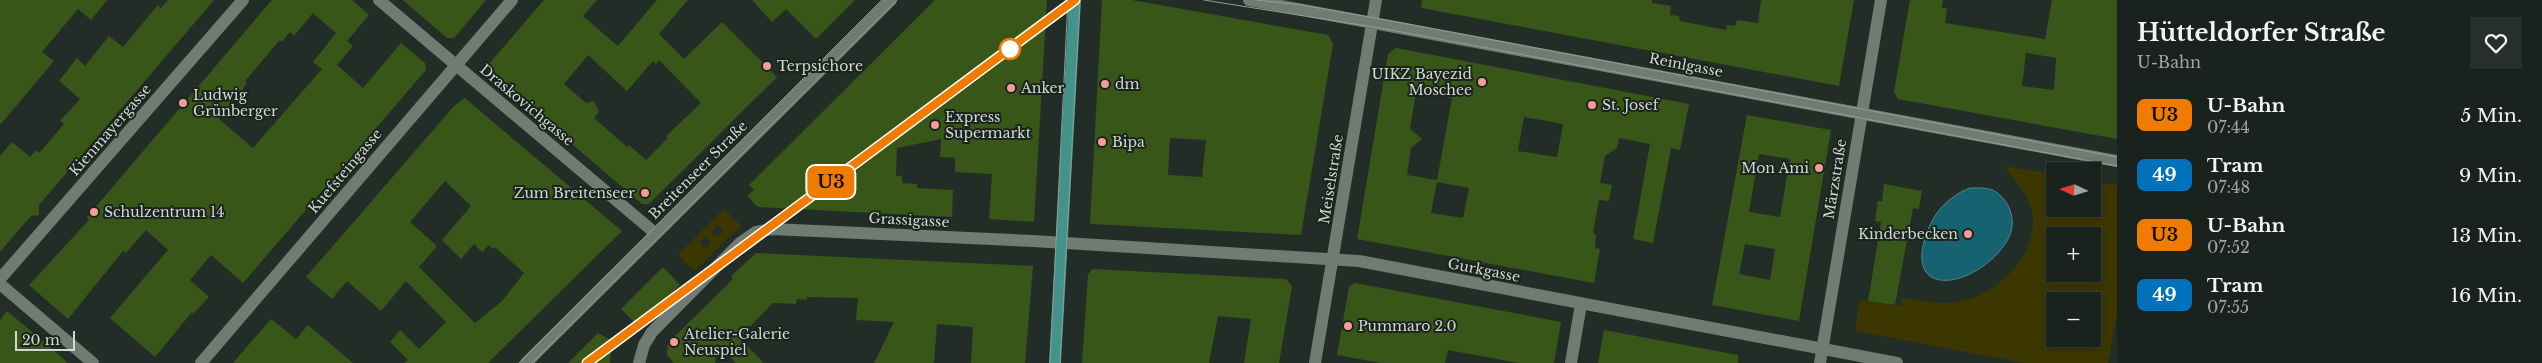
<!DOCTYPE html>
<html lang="de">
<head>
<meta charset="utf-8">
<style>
  :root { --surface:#1a221d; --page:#272f2a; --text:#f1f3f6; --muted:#9fa4a4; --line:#383f3b }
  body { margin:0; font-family:"Libre Baskerville",serif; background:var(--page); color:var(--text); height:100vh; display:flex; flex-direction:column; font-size:19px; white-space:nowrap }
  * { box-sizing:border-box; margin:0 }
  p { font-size:16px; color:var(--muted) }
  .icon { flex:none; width:28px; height:28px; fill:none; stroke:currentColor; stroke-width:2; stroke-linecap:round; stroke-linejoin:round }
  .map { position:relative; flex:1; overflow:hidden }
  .sheet { display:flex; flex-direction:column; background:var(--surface); width:425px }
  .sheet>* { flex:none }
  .badge { padding:0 10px; border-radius:8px; font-size:18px; line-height:32px }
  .needle { width:32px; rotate:274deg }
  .controls { position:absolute; left:2046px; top:162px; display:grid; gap:10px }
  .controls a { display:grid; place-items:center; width:55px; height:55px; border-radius:0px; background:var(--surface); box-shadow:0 2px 8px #0003,0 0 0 1px var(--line); font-size:25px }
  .scale { position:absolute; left:15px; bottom:12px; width:60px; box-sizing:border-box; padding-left:5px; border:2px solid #d0d7d3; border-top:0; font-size:14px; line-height:18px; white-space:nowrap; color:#d0d7d3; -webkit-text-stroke:4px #19241d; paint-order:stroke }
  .map>.badge { position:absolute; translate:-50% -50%; box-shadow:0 0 0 2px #fff }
  .round { display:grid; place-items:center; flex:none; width:52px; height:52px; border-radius:0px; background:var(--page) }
  .headline { display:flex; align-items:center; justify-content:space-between; height:85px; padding:0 20px }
  h1 { font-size:24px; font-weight:700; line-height:38px }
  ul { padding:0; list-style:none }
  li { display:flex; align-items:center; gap:15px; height:60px; padding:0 20px }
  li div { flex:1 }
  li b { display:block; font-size:19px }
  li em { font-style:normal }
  li .badge { min-width:55px; font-weight:700; text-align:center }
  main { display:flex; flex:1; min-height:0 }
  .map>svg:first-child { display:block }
  .green { fill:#3c3700; fill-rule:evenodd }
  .water { fill:#176270; stroke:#4e858e }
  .building { fill:#385617; fill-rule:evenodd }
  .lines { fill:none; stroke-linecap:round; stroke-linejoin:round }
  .minor { stroke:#6f7c74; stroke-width:12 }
  .major { stroke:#42938a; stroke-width:12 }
  .tram { stroke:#949c97; stroke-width:1 }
  .line-casing { stroke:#fff; stroke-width:11 }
  .line { stroke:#ef7c00; stroke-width:8 }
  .stop-dot { fill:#fff; stroke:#ef7c00; stroke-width:2.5 }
  .poi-dot { fill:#f59b98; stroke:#19241d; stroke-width:2 }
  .labels { text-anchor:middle; stroke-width:4; stroke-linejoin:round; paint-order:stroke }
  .street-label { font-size:14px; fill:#d0d7d3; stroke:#19241d }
  .poi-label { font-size:14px; fill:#d0d7d3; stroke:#19241d; text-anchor:start }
</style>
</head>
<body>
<main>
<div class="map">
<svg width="2117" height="363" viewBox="0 0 2117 363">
  <rect width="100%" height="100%" fill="#232d27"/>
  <g class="green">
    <path d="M2004,166L2055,174V209H2092L2093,181L2117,185V314L2108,363H2024L1855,331L1860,300L1901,306L1902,297C1920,300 1938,305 1956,302C1996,298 2040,253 2032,211C2028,194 2014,180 2004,166ZM2055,236H2092V274H2055ZM2055,301H2092V339H2055Z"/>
    <path d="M724,209L741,226L694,271L678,255ZM716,225L723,229L720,235L715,236L712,233ZM706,236L711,242L707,248L703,247L700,242Z"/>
  </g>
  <path class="water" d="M1970,188C1978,188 1989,187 1996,192C2011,202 2017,223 2008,239C1998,258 1973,277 1951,280C1907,285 1922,234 1937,213C1945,202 1958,192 1970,188Z"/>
  <g class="building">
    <polygon points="0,0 107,0 91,20 78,9 42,52 54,61 0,125"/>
    <polygon points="168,0 214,0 39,205 39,215 31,216 0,252 0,156 12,142 30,157 36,150 39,153 64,124 60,121 80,99 59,81 77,58 85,66 109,36 123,47 158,5 161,8"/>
    <path d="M272,0H352L369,15L347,41L353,46L337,65L363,88L401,43L425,63L426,70L243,283L211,255L190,280L209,297L193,314L192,312L155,357L110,318L168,250L146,230L126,253L123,251L68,319L29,285L89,220L87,217ZM313,13L336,33L313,62L322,69L253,148L219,119L235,102H244L243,88L247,83L245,81L280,40L282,42L290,32L294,36Z"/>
    <polygon points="403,0 486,0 454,38 447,38"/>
    <path d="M544,0H597L583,16L618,46L657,0H688L659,34L684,59L722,22L777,77L649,204H642L489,73L488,65ZM588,55L627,91L653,61L656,64L659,60L701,103L666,136L668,138L646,160L629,145L627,147L594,118L599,112L594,101L586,103L564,84Z"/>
    <polygon points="752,0 855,0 816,39 786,9 772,22"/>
    <polygon points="935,0 1047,0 1034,222 989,219 992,174 955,172 955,158 940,157 941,139 897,148 896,176 902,176 902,183 917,184 917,188 953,190 952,217 758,207 747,196 754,190 749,185"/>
    <path d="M1102,0H1132L1328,35L1333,44L1301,235L1090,224ZM1170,138L1206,140L1202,177L1168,175Z"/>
    <polygon points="1422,0 1652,0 1652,3 1671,6 1670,15 1679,16 1680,21 1726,30 1727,25 1735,26 1737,20 1758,23 1761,0 1854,0 1839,86 1421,8"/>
    <path d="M1910,0H1943L1942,8H1947L1945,23L2045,39L2052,0H2117V139L1898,99L1894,92ZM2026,53L2056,58L2054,90L2022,86Z"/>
    <path d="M1396,48L1689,104L1680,150L1671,148L1653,243L1633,239L1650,144L1619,138L1617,148L1605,156L1600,183L1612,185L1609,201L1599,200L1593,232L1596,235L1595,248L1600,249L1594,283L1357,239L1388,54ZM1416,92L1452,98L1437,180L1407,175L1411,148L1422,139L1410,129ZM1524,117L1563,124L1557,157L1518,151ZM1437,182L1469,188L1463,218L1431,213Z"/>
    <path d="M465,98L622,231L488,363H404L408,360L390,342L400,330L419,349L446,322L406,281L381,311L347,281L332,299L306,277L454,106ZM445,181L471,206L442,240L461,259L474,244L482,252L489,245L493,249L495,247L524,273L502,301L475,323L419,267L437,246L410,222Z"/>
    <path d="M1747,115L1831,130L1799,321L1712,305ZM1759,154L1790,159L1780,217L1749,212ZM1745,244L1775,249L1770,280L1739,274Z"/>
    <polygon points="1884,184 1922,191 1919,209 1913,208 1895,305 1868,301 1881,222 1875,221 1878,201 1882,201"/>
    <polygon points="756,253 1033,266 1025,363 971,363 973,327 937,324 934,363 874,363 894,322 856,320 858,298 807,297 807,300 797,299 796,304 773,303 739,338 764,363 736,363 717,343 715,363 674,363 667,355 668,343 733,279 731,276"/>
    <polygon points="663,267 680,285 638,326 621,309"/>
    <polygon points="1093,269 1286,279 1292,286 1279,363 1244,363 1251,319 1218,316 1209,363 1082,363 1088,274"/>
    <polygon points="1355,283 1561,322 1554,363 1519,363 1448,350 1445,363 1381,363 1337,355 1349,287"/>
    <polygon points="7,311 50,347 68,363 0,363 0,320"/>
    <polygon points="271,319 296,339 308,325 353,363 233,363"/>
    <polygon points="1604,330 1738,355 1738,363 1598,363"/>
    <polygon points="598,333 612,341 610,363 568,363"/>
  </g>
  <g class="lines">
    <g class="minor">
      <polyline points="379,0 655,233"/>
      <polyline points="1249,0 2117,161"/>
      <polyline points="0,279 243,0"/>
      <polyline points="0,284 93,363"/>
      <polyline points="201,363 512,0"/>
      <polyline points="526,363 891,0"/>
      <polyline points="639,363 644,345 652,332 740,243 756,232 772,229 1033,241 1359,261 1897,363"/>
      <polyline points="1315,363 1376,0"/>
      <polyline points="1571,363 1581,304"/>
      <polyline points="1820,363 1881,0"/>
    </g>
    <polyline class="major" points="1055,363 1075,0"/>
    <g class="tram">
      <polyline points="1204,0 1386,29 2117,166"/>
      <polyline points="1256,0 1302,5 1397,22 2117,157"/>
      <polyline points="519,363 882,0"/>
      <polyline points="532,363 897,0"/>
      <polyline points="1050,363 1068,0"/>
      <polyline points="1060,363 1080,0"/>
    </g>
  </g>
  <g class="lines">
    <defs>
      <polyline id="line" points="587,363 1075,0"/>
    </defs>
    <use href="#line" class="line-casing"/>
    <use href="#line" class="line"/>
  </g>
  <circle class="stop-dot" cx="1010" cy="49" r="10"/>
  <g class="poi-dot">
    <circle cx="767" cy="66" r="5"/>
    <circle cx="1482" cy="82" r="5"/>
    <circle cx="1105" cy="84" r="5"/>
    <circle cx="1011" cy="88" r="5"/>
    <circle cx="183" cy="103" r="5"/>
    <circle cx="1592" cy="105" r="5"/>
    <circle cx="935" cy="125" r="5"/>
    <circle cx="1102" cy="142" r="5"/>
    <circle cx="1819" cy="168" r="5"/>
    <circle cx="645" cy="193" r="5"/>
    <circle cx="94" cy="212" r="5"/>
    <circle cx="1968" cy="234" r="5"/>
    <circle cx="1348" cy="326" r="5"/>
    <circle cx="674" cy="342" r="5"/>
  </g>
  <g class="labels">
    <g class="street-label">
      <text transform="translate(1686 65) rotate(11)" y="5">Reinlgasse</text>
      <text transform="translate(527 105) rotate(40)" y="5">Draskovichgasse</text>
      <text transform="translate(110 130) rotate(-49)" y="5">Kienmayergasse</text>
      <text transform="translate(698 170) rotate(-45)" y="5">Breitenseer Straße</text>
      <text transform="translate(345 171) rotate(-50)" y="5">Kuefsteingasse</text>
      <text transform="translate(1331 179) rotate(-81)" y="5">Meiselstraße</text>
      <text transform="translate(1835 179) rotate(-81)" y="5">Märzstraße</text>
      <text transform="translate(909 220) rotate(3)" y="5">Grassigasse</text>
      <text transform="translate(1484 270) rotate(11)" y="5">Gurkgasse</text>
    </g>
    <g class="poi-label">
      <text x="777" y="71">Terpsichore</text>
      <text x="1472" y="79" text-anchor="end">UIKZ Bayezid<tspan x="1472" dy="16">Moschee</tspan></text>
      <text x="1115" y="89">dm</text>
      <text x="1021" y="93">Anker</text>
      <text x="193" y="100">Ludwig<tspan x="193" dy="16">Grünberger</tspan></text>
      <text x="1602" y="110">St. Josef</text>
      <text x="945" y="122">Express<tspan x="945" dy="16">Supermarkt</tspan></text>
      <text x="1112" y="147">Bipa</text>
      <text x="1809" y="173" text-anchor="end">Mon Ami</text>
      <text x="635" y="198" text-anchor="end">Zum Breitenseer</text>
      <text x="104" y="217">Schulzentrum 14</text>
      <text x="1958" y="239" text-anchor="end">Kinderbecken</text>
      <text x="1358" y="331">Pummaro 2.0</text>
      <text x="684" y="339">Atelier-Galerie<tspan x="684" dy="16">Neuspiel</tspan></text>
    </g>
  </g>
</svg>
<div class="controls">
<a><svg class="needle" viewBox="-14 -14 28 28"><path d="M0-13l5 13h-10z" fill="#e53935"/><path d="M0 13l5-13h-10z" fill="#9fa4a4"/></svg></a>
<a>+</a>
<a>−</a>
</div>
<div class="scale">20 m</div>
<b class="badge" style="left:831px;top:182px;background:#ef7c00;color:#111">U3</b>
</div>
<section class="sheet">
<div class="headline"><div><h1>Hütteldorfer Straße</h1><p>U-Bahn</p></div><a class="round"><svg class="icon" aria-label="heart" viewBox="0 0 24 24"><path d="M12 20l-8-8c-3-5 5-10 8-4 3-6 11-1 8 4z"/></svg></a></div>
<ul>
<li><span class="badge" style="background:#ef7c00;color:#111">U3</span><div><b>U-Bahn</b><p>07:44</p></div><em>5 Min.</em></li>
<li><span class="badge" style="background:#0072bc;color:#fff">49</span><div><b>Tram</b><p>07:48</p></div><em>9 Min.</em></li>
<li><span class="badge" style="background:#ef7c00;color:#111">U3</span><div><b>U-Bahn</b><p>07:52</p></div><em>13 Min.</em></li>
<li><span class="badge" style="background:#0072bc;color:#fff">49</span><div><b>Tram</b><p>07:55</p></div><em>16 Min.</em></li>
</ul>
</section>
</main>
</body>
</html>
